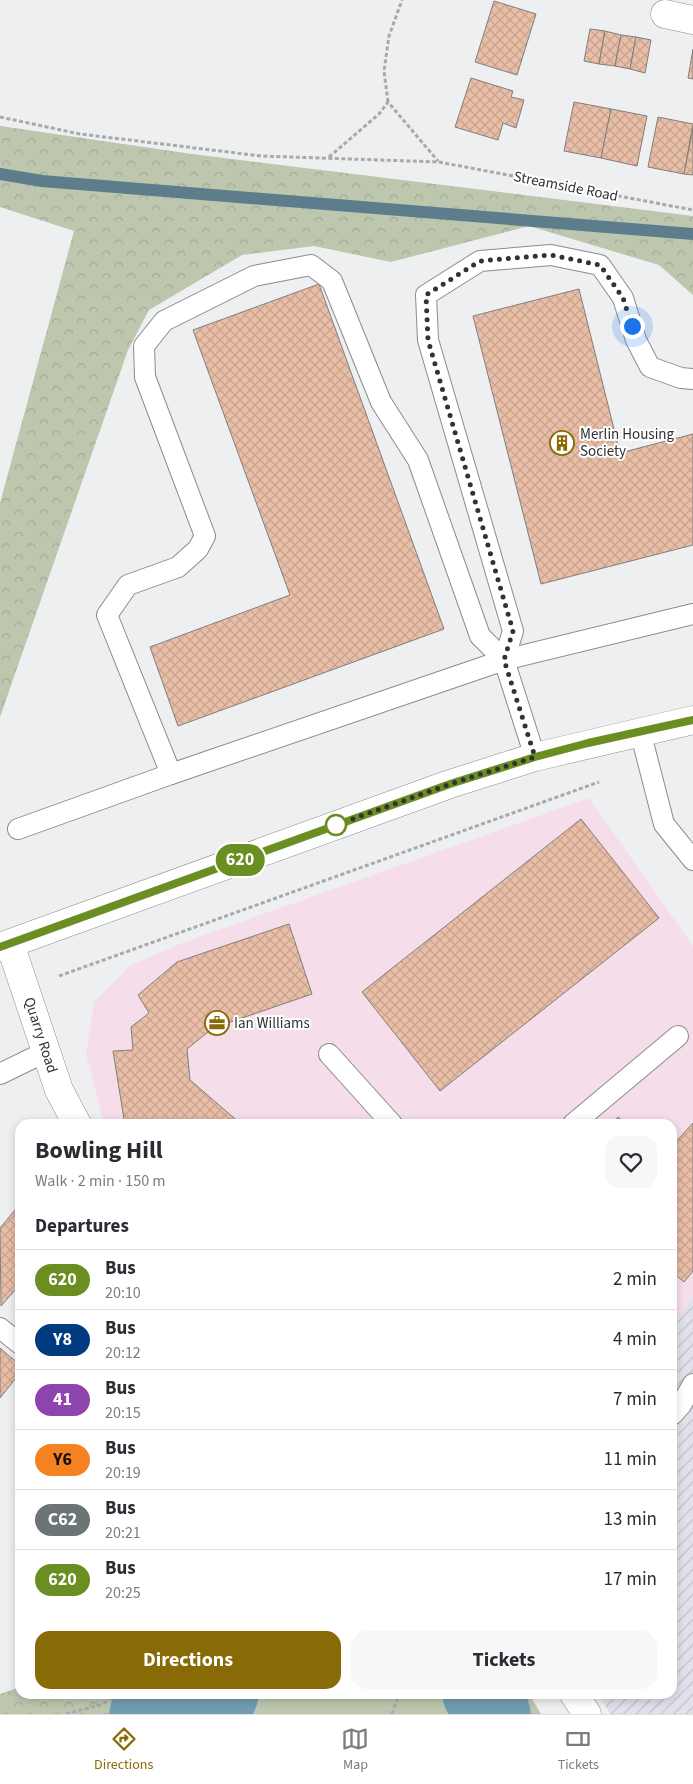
<!DOCTYPE html>
<html lang="en">
<head>
<meta charset="utf-8">
<style>
  :root { --surface:#fff; --page:#f7f7f7; --text:#2b2b33; --muted:#7c7c81; --line:#e1e1e2; --accent:#886a06 }
  body { margin:0; font-family:"Source Sans 3",sans-serif; background:var(--page); color:var(--text); height:100vh; display:flex; flex-direction:column; font-size:19px; white-space:nowrap }
  * { box-sizing:border-box; margin:0 }
  p { font-size:16px; color:var(--muted) }
  .icon { flex:none; width:28px; height:28px; fill:none; stroke:currentColor; stroke-width:2; stroke-linecap:round; stroke-linejoin:round }
  .map { position:relative; flex:1; overflow:hidden }
  .sheet { position:absolute; left:15px; top:1119px; width:662px; height:580px; display:flex; flex-direction:column; background:var(--surface); border-radius:15px; box-shadow:0 2px 8px #0003 }
  .sheet>* { flex:none }
  .badge { padding:0 10px; border-radius:16px; font-size:18px; line-height:32px }
  .you { position:absolute; width:25px; height:25px; margin:-12px; border:4px solid #fff; border-radius:50%; background:#1a73e8; box-shadow:0 0 0 8px #1a73e833 }
  .map>.badge { position:absolute; translate:-50% -50%; box-shadow:0 0 0 2px #fff }
  h2 { padding:0 20px; font-size:19px; line-height:45px }
  .round { display:grid; place-items:center; flex:none; width:52px; height:52px; border-radius:15px; background:var(--page) }
  .head { display:flex; align-items:center; justify-content:space-between; height:85px; padding:0 20px }
  h1 { font-size:24px; font-weight:700; line-height:38px }
  .action { display:flex; gap:10px; margin-top:auto; padding:10px 20px }
  .action a { flex:1; height:58px; border-radius:15px; background:var(--accent); color:#fff; font-size:20px; font-weight:700; line-height:58px; text-align:center }
  .action a+a { background:var(--page); color:var(--text) }
  ul { padding:0; list-style:none }
  li { display:flex; align-items:center; gap:15px; height:60px; padding:0 20px; border-top:1px solid var(--line) }
  li div { flex:1 }
  li b { display:block; font-size:19px }
  li em { font-style:normal }
  li .badge { min-width:55px; font-weight:700; text-align:center }
  .tab-bar { display:flex; justify-content:space-around; align-items:center; height:70px; border-top:1px solid var(--line); background:var(--surface); font-size:14px; color:var(--muted) }
  .tab-bar a { display:grid; justify-items:center; gap:2px }
  .tab-bar .selected { color:var(--accent) }
  .map>svg:first-child { display:block }
  .commercial { fill:#f5deea }
  .industrial { fill:url(#industrial-furrows) }
  .forest { fill:url(#forest-crowns) }
  .green { fill:#bcc7ae }
  .lines { fill:none; stroke-linecap:round; stroke-linejoin:round }
  .stream { stroke:#5d7d8d; stroke-width:12 }
  .river { stroke:#709db3; stroke-width:75 }
  .building { fill:url(#building-cross-hatch); stroke:#807e7d }
  .lane-casing { stroke:#8b8b8d; stroke-width:22 }
  .street-casing { stroke:#8b8b8d; stroke-width:29 }
  .secondary-casing { stroke:#8b8b8d; stroke-width:29 }
  .path { stroke:#a8a9aa; stroke-width:3; stroke-dasharray:4 2.5; stroke-linecap:butt }
  .lane { stroke:#fff; stroke-width:20 }
  .street { stroke:#fff; stroke-width:28 }
  .secondary { stroke:#fff; stroke-width:28 }
  .line-casing { stroke:#fff; stroke-width:11 }
  .line { stroke:#6b8e23; stroke-width:8 }
  .walk { stroke:#323233; stroke-width:5; stroke-dasharray:0 9 }
  .stop-dot { fill:#fff; stroke:#6b8e23; stroke-width:2.5 }
  .labels { text-anchor:middle; stroke-width:4; stroke-linejoin:round; paint-order:stroke }
  .street-label { font-size:15px; fill:#323233; stroke:#fff }
  .poi-label { font-size:15px; fill:#323233; stroke:#fff; text-anchor:start }
</style>
</head>
<body>
<div class="map">
<svg width="693" height="1714" viewBox="0 0 693 1714">
  <defs>
    <pattern id="industrial-furrows" width="10" height="10" patternUnits="userSpaceOnUse" patternTransform="scale(1.25)"><rect width="10" height="10" fill="#e0e1ea"/><path d="M-1 1l2-2M0 10L10 0M9 11l2-2" fill="none" stroke="#c1c2c9"/></pattern>
    <pattern id="forest-crowns" width="20" height="18" patternUnits="userSpaceOnUse" patternTransform="scale(1.25)"><rect width="20" height="18" fill="#bcc7ae"/><path d="M2 6a3 3 0 1 1 6 0M12 15a3 3 0 1 1 6 0" fill="none" stroke="#a2ab96"/></pattern>
    <pattern id="building-cross-hatch" width="8" height="8" patternUnits="userSpaceOnUse" patternTransform="scale(1.25)"><rect width="8" height="8" fill="#e9bea7"/><path d="M0 0l8 8M0 8l8-8" fill="none" stroke="#c8a490"/></pattern>
  </defs>
  <rect width="100%" height="100%" fill="#eeeff1"/>
  <polygon class="commercial" points="589,798 693,946 693,1296 673,1328 672,1124 106,1124 103,1120 86,1054 94,1002 129,966 182,943"/>
  <polygon class="industrial" points="693,1296 693,1714 610,1714 599,1694 672,1694 673,1328"/>
  <g class="forest">
    <polygon points="0,126 192,154 693,216 693,295 659,265 529,226 391,262 314,246 242,255 149,310 128,350 0,717 0,503 74,231 0,207"/>
    <polygon points="20,1687 20,1694 266,1694 196,1714 0,1714 0,1694"/>
    <polygon points="461,1694 529,1694 541,1714 476,1714"/>
  </g>
  <polygon class="green" points="266,1694 461,1694 476,1714 196,1714"/>
  <g class="lines">
    <polyline class="stream" points="0,174 42,181 693,234"/>
    <g class="river">
      <polyline points="480,1694 493,1714"/>
      <polyline points="147,1714 221,1694"/>
    </g>
  </g>
  <g class="building">
    <polygon points="494,1 536,14 517,75 475,62"/>
    <polygon points="590,29 605,31 599,64 584,61"/>
    <polygon points="605,31 621,35 615,66 599,64"/>
    <polygon points="621,35 636,37 630,69 615,66"/>
    <polygon points="636,37 651,40 645,73 630,69"/>
    <polygon points="693,49 693,79 688,78"/>
    <polygon points="471,78 513,91 511,97 524,100 516,128 503,123 498,140 455,127"/>
    <polygon points="574,102 611,109 601,158 564,151"/>
    <polygon points="611,109 647,116 637,166 601,158"/>
    <polygon points="658,117 693,124 684,174 648,167"/>
    <polygon points="693,128 693,175 684,174"/>
    <polygon points="319,284 444,629 178,726 150,647 290,595 193,330"/>
    <polygon points="579,289 620,453 693,434 693,545 541,584 473,316"/>
    <polygon points="581,819 659,918 440,1091 362,992"/>
    <polygon points="289,924 312,994 213,1028 187,1049 190,1080 241,1124 129,1124 124,1119 113,1051 133,1050 131,1027 149,1013 138,995 177,962"/>
    <polygon points="618,1117 626,1124 612,1124"/>
    <polygon points="693,1123 693,1271 684,1282 672,1272 672,1146"/>
    <polygon points="20,1204 20,1294 15,1290 1,1306 0,1228"/>
    <polygon points="0,1348 20,1365 20,1373 0,1398"/>
  </g>
  <g class="lines">
    <defs>
      <g id="lane">
        <polyline points="504,660 513,631 428,340 426,295 480,261 551,255 600,265 623,298 636,340 650,367 681,378 693,379"/>
        <polyline points="640,731 664,824 693,860"/>
        <polyline points="535,757 504,660 480,636 418,460 381,402 332,281 311,265 254,276 164,321 144,346 145,377 205,536 198,549 178,567 128,585 107,615 171,774 504,660 693,614"/>
        <polyline points="18,829 171,774"/>
        <polyline points="329,1054 392,1124"/>
        <polyline points="0,1074 45,1052"/>
        <polyline points="573,1124 678,1036"/>
        <polyline points="0,1328 20,1344"/>
        <polyline points="672,1415 681,1405 693,1384"/>
      </g>
      <g id="street">
        <polyline points="665,14 693,20"/>
        <polyline points="10,944 59,1090 77,1124"/>
        <polyline points="574,1694 587,1714"/>
      </g>
      <polyline id="secondary" points="0,947 450,784 535,757 693,720"/>
    </defs>
    <use href="#lane" class="lane-casing"/>
    <use href="#street" class="street-casing"/>
    <use href="#secondary" class="secondary-casing"/>
    <g class="path">
      <polyline points="388,102 384,71 389,36 402,0"/>
      <polyline points="0,117 80,134 261,156 439,162 693,210"/>
      <polyline points="329,157 379,114 388,102 438,161"/>
      <polyline points="59,976 599,782"/>
      <polyline points="66,1714 100,1705 119,1694"/>
      <polyline points="392,1714 399,1694"/>
    </g>
    <use href="#lane" class="lane"/>
    <use href="#street" class="street"/>
    <use href="#secondary" class="secondary"/>
  </g>
  <g class="lines">
    <defs>
      <polyline id="line" points="0,947 450,784 535,757 588,743 693,720"/>
    </defs>
    <use href="#line" class="line-casing"/>
    <use href="#line" class="line"/>
    <polyline class="walk" points="336,825 450,784 535,757 504,660 513,631 428,340 426,295 480,261 551,255 600,265 623,298 632,326"/>
  </g>
  <defs>
    <symbol id="building-ring" viewBox="-11 -11 22 22"><circle r="9.5" fill="#fff" stroke="#886a06" stroke-width="1.5"/><path d="M-4-6H4V6H1V3H-1V6H-4ZM-2.5-4.3h1.7v1.8h-1.7ZM.8-4.3h1.7v1.8H.8ZM-2.5-1h1.7V.8h-1.7ZM.8-1h1.7V.8H.8Z" fill="#886a06"/></symbol>
    <symbol id="office-ring" viewBox="-11 -11 22 22"><circle r="9.5" fill="#fff" stroke="#886a06" stroke-width="1.5"/><path d="M-6-3h4V-5.5h4V-3h4V5H-6ZM-1-4.5V-3h2v-1.5ZM-6 0V1H6V0Z" fill="#886a06"/></symbol>
  </defs>
  <g fill-rule="evenodd">
    <use href="#building-ring" x="548" y="429" width="28" height="28"/>
    <use href="#office-ring" x="203" y="1009" width="28" height="28"/>
  </g>
  <circle class="stop-dot" cx="336" cy="825" r="10"/>
  <g class="labels">
    <g class="street-label">
      <text transform="translate(566 186) rotate(11)" y="5">Streamside Road</text>
      <text transform="translate(41 1035) rotate(72)" y="5">Quarry Road</text>
    </g>
    <g class="poi-label">
      <text x="580" y="439">Merlin Housing<tspan x="580" dy="17">Society</tspan></text>
      <text x="234" y="1028">Ian Williams</text>
    </g>
  </g>
</svg>
<div class="you" style="left:632px;top:326px"></div>
<b class="badge" style="left:240px;top:860px;background:#6b8e23;color:#fff">620</b>
<section class="sheet">
<div class="head"><div><h1>Bowling Hill</h1><p>Walk · 2 min · 150 m</p></div><a class="round"><svg class="icon" aria-label="heart" viewBox="0 0 24 24"><path d="M12 20l-8-8c-3-5 5-10 8-4 3-6 11-1 8 4z"/></svg></a></div>
<h2>Departures</h2>
<ul>
<li><span class="badge" style="background:#6b8e23;color:#fff">620</span><div><b>Bus</b><p>20:10</p></div><em>2 min</em></li>
<li><span class="badge" style="background:#003b80;color:#fff">Y8</span><div><b>Bus</b><p>20:12</p></div><em>4 min</em></li>
<li><span class="badge" style="background:#8e44ad;color:#fff">41</span><div><b>Bus</b><p>20:15</p></div><em>7 min</em></li>
<li><span class="badge" style="background:#f58220;color:#111">Y6</span><div><b>Bus</b><p>20:19</p></div><em>11 min</em></li>
<li><span class="badge" style="background:#6c7476;color:#fff">C62</span><div><b>Bus</b><p>20:21</p></div><em>13 min</em></li>
<li><span class="badge" style="background:#6b8e23;color:#fff">620</span><div><b>Bus</b><p>20:25</p></div><em>17 min</em></li>
</ul>
<div class="action"><a>Directions</a><a>Tickets</a></div>
</section>
</div>
<nav class="tab-bar">
<a class="selected"><svg class="icon" aria-label="directions" viewBox="0 0 24 24"><path d="M12 3l9 9-9 9-9-9zM9 14v-3h6M13 9l2 2-2 2"/></svg>Directions</a>
<a><svg class="icon" aria-label="map" viewBox="0 0 24 24"><path d="M3 6l6-2 6 2 6-2v14l-6 2-6-2-6 2zM9 4v14M15 6v14"/></svg>Map</a>
<a><svg class="icon" aria-label="tickets" viewBox="0 0 24 24"><path d="M3 7h18v10H3zM15 7v10"/></svg>Tickets</a>
</nav>
</body>
</html>
